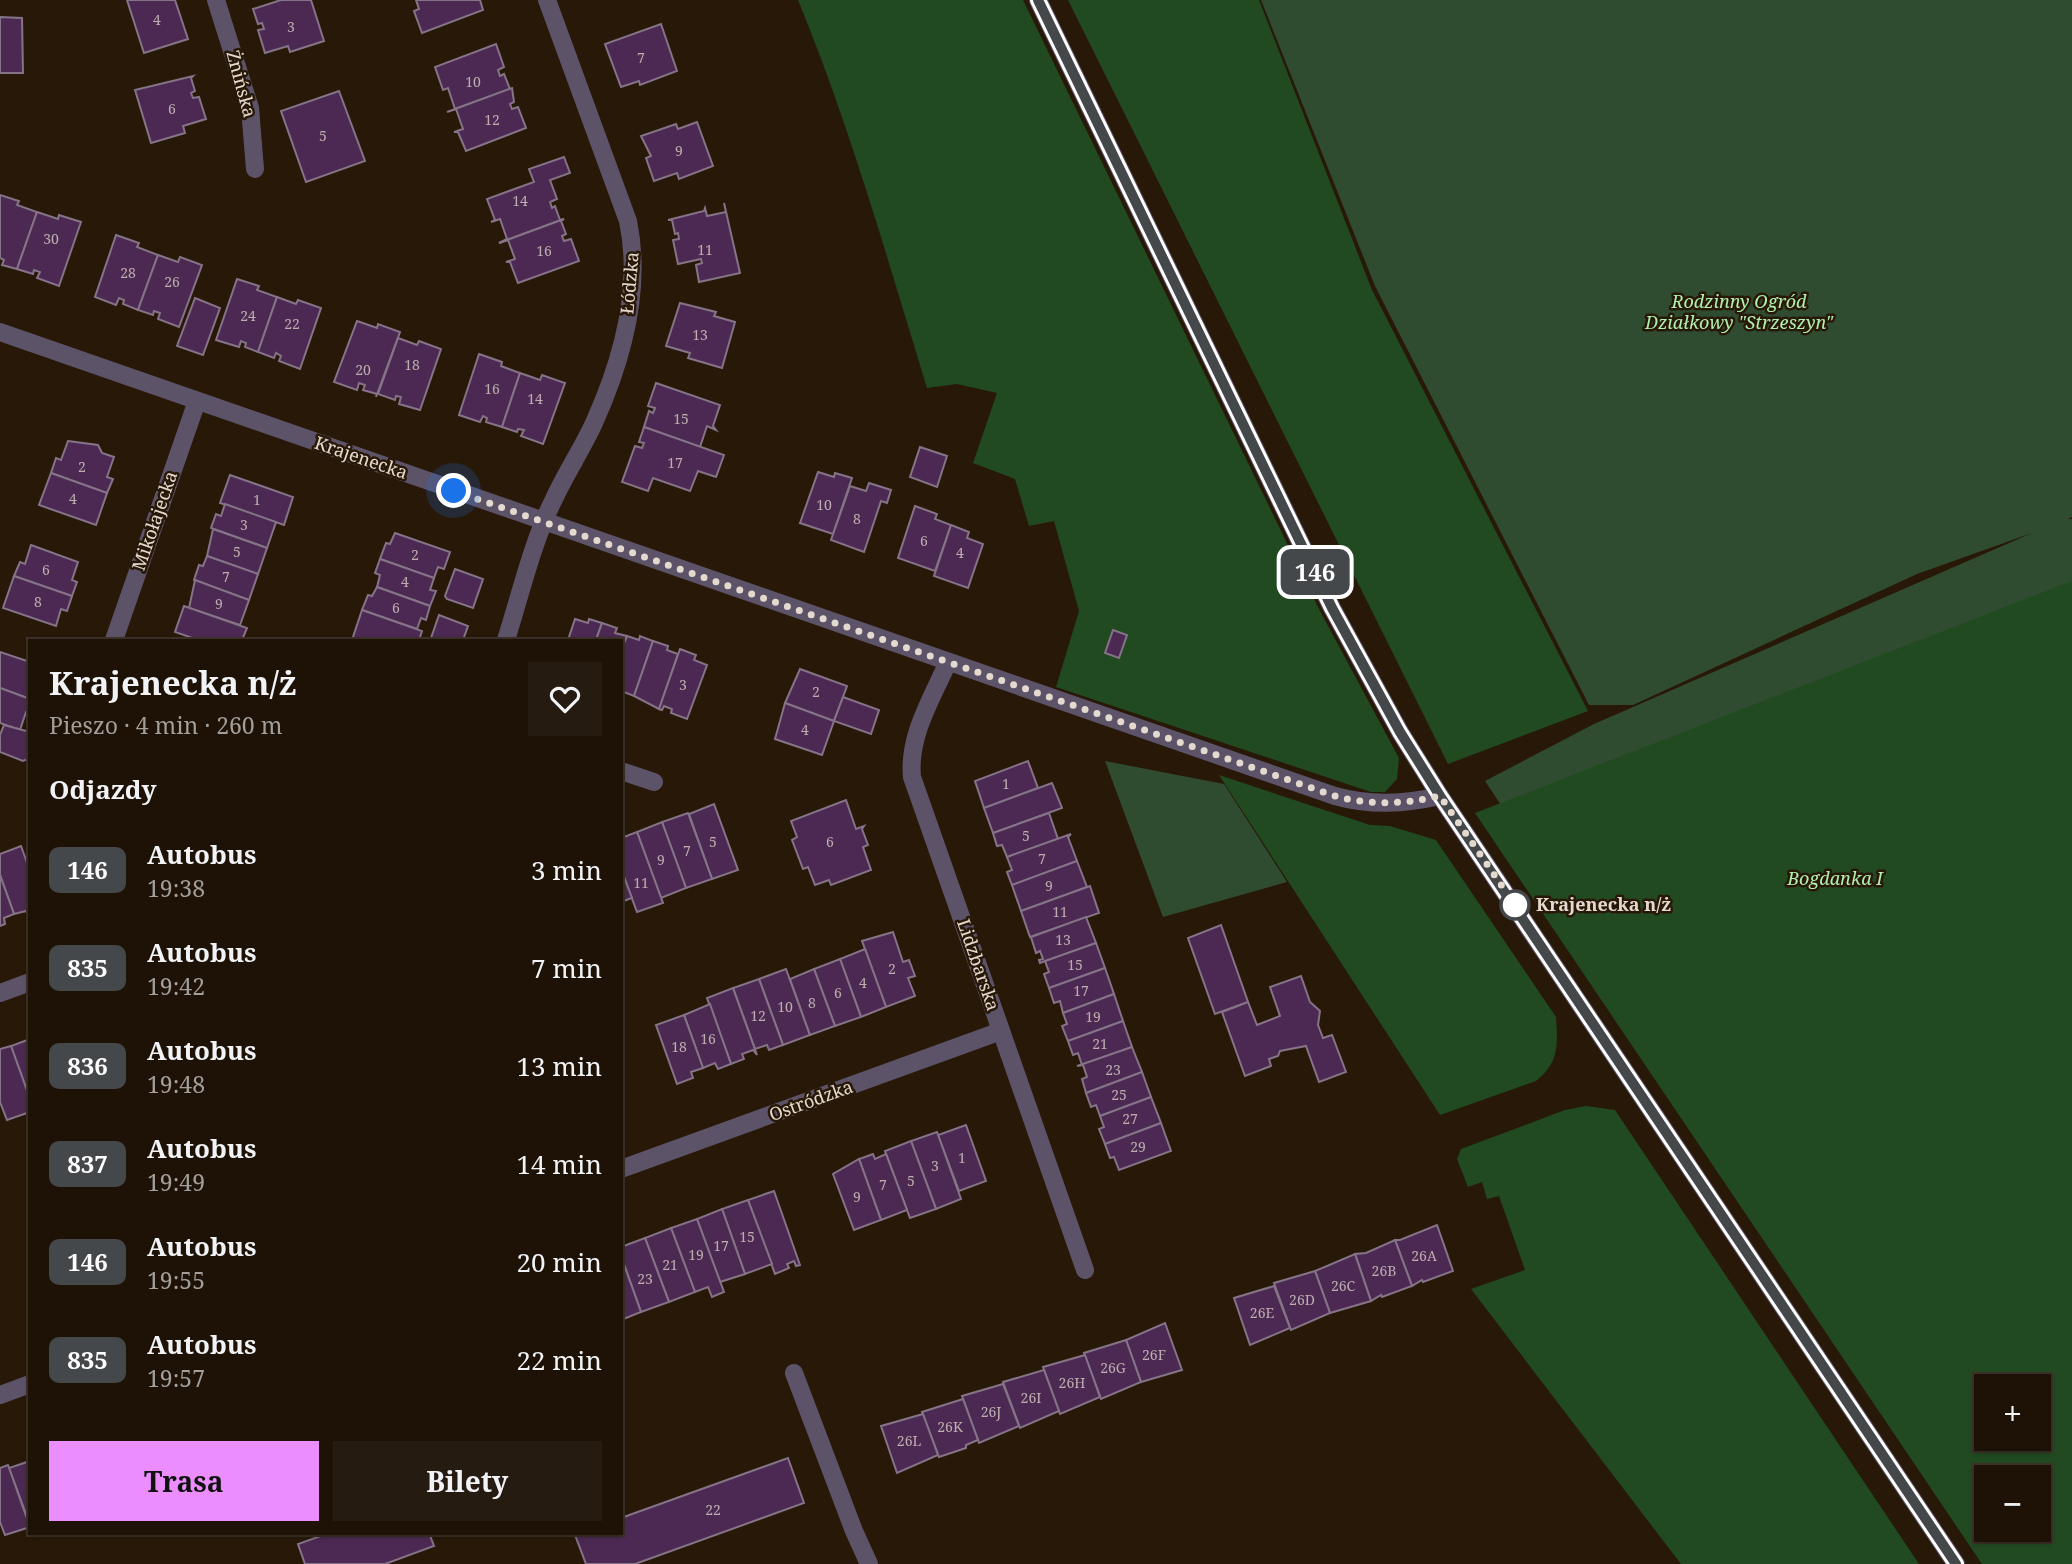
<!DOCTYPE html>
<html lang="pl">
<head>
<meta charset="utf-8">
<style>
  :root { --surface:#1e1206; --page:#261b10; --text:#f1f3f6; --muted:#a19e9b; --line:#3c3228; --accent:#eb8dfc }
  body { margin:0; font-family:"Noto Serif",serif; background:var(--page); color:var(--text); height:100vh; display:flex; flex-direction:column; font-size:26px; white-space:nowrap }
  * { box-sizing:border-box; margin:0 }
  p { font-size:23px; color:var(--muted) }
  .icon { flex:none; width:38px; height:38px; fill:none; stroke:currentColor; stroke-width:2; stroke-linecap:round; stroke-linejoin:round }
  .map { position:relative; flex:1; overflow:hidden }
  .panel { position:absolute; left:28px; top:639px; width:595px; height:896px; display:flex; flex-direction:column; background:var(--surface); border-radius:0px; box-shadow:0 2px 5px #0004,0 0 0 2px var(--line) }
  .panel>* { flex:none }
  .badge { padding:0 14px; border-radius:10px; font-size:24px; line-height:46px }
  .fabs { position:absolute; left:1974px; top:1374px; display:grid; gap:14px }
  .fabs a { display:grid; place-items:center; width:77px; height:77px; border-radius:0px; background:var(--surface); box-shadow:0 2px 5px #0004,0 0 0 2px var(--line); font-size:35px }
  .you { position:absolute; width:35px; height:35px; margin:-18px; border:5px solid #fff; border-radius:50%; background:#1a73e8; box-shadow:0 0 0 10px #1a73e833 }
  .map>.badge { position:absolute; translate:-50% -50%; box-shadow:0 0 0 4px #fff }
  h2 { padding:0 21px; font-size:26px; line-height:63px }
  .round { display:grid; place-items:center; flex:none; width:74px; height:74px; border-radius:0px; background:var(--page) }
  .headline { display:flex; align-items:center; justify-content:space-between; height:119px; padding:0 21px }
  h1 { font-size:33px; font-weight:700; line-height:52px }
  .button { display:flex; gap:14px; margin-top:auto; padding:14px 21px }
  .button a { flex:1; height:80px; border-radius:0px; background:var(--accent); color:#111; font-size:28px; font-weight:700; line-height:80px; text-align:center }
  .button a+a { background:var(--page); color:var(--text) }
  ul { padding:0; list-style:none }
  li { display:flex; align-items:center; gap:21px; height:98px; padding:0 21px }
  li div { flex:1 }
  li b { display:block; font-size:26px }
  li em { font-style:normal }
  li .badge { min-width:77px; font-weight:700; text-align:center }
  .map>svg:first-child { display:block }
  .green { fill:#304c30; fill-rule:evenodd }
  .forest { fill:#214a21; fill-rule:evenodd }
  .building { fill:#4c2952; stroke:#857387; stroke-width:2 }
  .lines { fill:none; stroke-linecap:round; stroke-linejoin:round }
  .minor { stroke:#5d5369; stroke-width:18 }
  .tertiary { stroke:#5d5369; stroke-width:18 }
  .line-casing { stroke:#fff; stroke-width:16 }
  .line { stroke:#45484a; stroke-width:10 }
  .walk { stroke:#e4d9ce; stroke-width:7; stroke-dasharray:0 12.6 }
  .stop-dot { fill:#fff; stroke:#45484a; stroke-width:3.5 }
  .labels { text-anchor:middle; stroke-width:5; stroke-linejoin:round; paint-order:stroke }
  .number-label { font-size:14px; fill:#beadaf }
  .street-label { font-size:18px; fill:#e4d9ce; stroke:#281808 }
  .park-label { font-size:18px; font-style:italic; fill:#b1f1ae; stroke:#281808 }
  .stop-label { font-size:18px; font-weight:bold; fill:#e4d9ce; stroke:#281808; text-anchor:start }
</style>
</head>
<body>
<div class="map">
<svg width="2072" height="1564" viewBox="0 0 2072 1564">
  <rect width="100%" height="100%" fill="#281808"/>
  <g class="green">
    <path d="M1261,0H2072V517L2068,519H2072V1564H2004L1485,781L1594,724L2032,533L1917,574L1633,705H1589L1375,286ZM1986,1386H2039V1438H1986ZM1986,1477H2039V1530H1986Z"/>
    <polygon points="1105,761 1224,784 1287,882 1163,917"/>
  </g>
  <g class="forest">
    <path d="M798,0H1023L1320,611L1399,758L1397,779L1385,792H1371L1056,687L1079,611L1054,521L1029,526L1015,479L973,463L997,393L957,384L927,388C887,258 850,126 798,0Z"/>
    <polygon points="1068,0 1259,0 1372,290 1588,711 1448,764"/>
    <path d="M2072,581V1564H1982L1475,813ZM1986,1386H2039V1438H1986ZM1986,1477H2039V1530H1986Z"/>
    <path d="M1219,775L1370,825L1390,826L1436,840L1556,1017C1558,1044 1559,1063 1536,1081L1440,1115Z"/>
    <polygon points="1586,1106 1615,1110 1919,1564 1681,1564 1471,1289 1525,1270 1499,1196 1487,1199 1482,1182 1468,1187 1457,1159 1461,1149 1565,1110"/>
  </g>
  <g class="building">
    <polygon points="127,0 175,0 188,39 144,53"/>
    <polygon points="281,0 311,0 324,41 290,52 288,46 265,53 258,30 264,29 262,23 258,24 253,9"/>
    <polygon points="416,0 480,0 483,10 422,33 414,11 419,9"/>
    <polygon points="0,17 22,18 23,73 0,73"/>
    <polygon points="661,24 677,71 640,85 639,81 621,87 605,44"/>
    <polygon points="496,44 504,67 498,70 500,76 504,74 510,89 455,109 448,88 443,90 435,67"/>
    <polygon points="193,76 191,78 195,91 191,93 193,98 199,97 206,119 183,126 185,133 151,143 135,90"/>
    <polygon points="512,88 514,102 510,104 512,109 518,107 526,128 466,151 458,132 454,132 463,129 456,109 447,112"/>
    <polygon points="339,91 365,161 306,182 281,111"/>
    <polygon points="697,122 713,166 679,179 677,173 654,181 646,158 651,156 641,136 676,124 678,129"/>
    <polygon points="564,157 570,173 550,180 557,199 550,202 552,208 555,206 560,220 564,219 499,243 507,239 500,219 491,222 495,220 487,199 534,182 529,169"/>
    <polygon points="0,195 19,201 17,205 37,212 17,269 2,265 4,260 0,258"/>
    <polygon points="724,203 740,273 699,282 696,265 702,263 701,259 678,264 673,240 679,239 678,233 675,234 672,220 668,220 704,211 705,208 707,216 726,212"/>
    <polygon points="37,212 58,219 59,215 81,222 59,286 37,278 40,272 34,270 33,274 17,269"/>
    <polygon points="564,219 561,221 566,234 562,236 564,241 571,239 579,261 518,283 510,262 506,262 515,259 508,240 499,243"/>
    <polygon points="116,235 139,243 137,247 158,255 138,310 123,304 124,300 119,298 116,305 95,297"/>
    <polygon points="158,255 178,262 180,257 202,265 179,327 158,319 160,313 154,311 153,315 138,310"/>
    <polygon points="237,279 259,286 257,290 277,297 258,352 245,347 246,343 241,341 239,347 216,340"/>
    <polygon points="277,297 296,304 298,300 321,308 300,369 279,361 281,356 276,353 274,358 258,352"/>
    <polygon points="195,298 220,308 203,355 177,346"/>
    <polygon points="680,303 716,312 714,316 735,322 722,368 688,358 690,353 666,346"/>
    <polygon points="357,321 377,328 378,324 400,332 376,397 377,394 363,390 365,385 359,383 357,390 334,382"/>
    <polygon points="398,338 417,345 419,341 441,349 420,410 399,404 401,397 396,396 395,400 378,394"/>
    <polygon points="479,354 502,362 501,366 520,373 502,427 486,422 487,418 483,416 480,422 459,415"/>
    <polygon points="520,373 540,380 542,375 565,383 543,444 521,436 524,430 518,429 517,432 502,427"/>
    <polygon points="656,383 720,405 713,426 716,430 707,426 700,447 644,427 649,411 653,413 655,408 648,406"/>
    <polygon points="644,427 724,455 716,477 698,471 690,491 653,478 648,491 622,482 635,446 642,448 644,443 639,442"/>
    <polygon points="68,441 98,445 102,453 114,457 107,477 113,479 107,493 51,473 56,458 61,460"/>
    <polygon points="920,447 947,456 937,487 910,477"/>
    <polygon points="818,472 834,477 835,473 852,478 833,534 800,523"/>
    <polygon points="51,473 107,493 96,525 39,505"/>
    <polygon points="230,475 293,497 284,525 220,503"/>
    <polygon points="869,483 891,490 887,503 881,501 864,552 831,540 850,486 866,491"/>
    <polygon points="225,504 276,522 267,548 211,528 216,514 221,516"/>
    <polygon points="915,506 937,514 935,519 951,525 935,571 898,558"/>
    <polygon points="951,525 969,532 967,538 983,544 968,588 934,576"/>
    <polygon points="213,529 267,548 258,574 207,556"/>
    <polygon points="395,533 450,552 444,569 438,567 434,578 380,559 386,543 390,544"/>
    <polygon points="31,545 78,562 72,580 77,582 72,596 14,576 20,562 25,564"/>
    <polygon points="207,556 258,574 249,600 194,580 199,565 203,566"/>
    <polygon points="380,559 434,578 430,590 436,591 430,606 377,587 380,575 375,573"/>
    <polygon points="455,569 483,579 473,608 447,599 445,596"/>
    <polygon points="14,576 72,596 67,611 61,609 56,626 3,608"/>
    <polygon points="195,580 249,600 240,625 189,608"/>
    <polygon points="377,587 430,606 426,620 421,618 417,629 362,610 368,595 372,596"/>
    <polygon points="184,606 247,628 242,640 198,640 175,632"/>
    <polygon points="362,610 422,631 419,640 352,640"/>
    <polygon points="439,615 468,626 463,640 431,638"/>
    <polygon points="575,619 588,623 589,619 602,623 596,640 568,640"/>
    <polygon points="602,623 617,628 615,633 627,636 621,651 621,640 596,640"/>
    <polygon points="1113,630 1127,635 1119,658 1105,653"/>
    <polygon points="627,636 639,640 640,636 653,641 634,696 624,692 622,697 621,651"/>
    <polygon points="653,641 668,646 667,650 678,654 659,709 634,696"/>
    <polygon points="680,649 696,655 694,660 707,665 687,719 671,713 672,709 664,706 662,710 659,709"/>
    <polygon points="0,652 30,662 30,699 0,688"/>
    <polygon points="800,669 847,686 834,721 785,703"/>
    <polygon points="0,688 30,699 30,713 26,712 20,730 0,723"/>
    <polygon points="843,697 879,710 871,734 834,721"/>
    <polygon points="785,703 834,721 822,755 775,739"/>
    <polygon points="4,725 30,732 28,759 23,761 0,752 0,735"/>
    <polygon points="1028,761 1038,788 984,808 975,781"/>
    <polygon points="1052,783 1062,808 993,833 984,808"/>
    <polygon points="846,800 856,829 864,826 862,829 868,845 863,847 871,870 831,885 829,880 815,885 808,867 803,869 792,840 797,837 791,821"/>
    <polygon points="714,804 738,870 712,879 689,814"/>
    <polygon points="688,813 712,879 686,888 662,822"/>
    <polygon points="1049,813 1058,839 1007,857 1002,845 997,846 993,833"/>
    <polygon points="662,822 686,888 661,898 637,832"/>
    <polygon points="637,832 663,903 637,912 621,869 621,838"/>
    <polygon points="1071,834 1068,837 1077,861 1012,885 1007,872 1012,870 1007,857"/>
    <polygon points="21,846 30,871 30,915 28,915 26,911 14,914 0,875 0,854"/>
    <polygon points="1077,861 1087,887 1021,911 1012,885"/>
    <polygon points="621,869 632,898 621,902"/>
    <polygon points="0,875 14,914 4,918 5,924 0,926"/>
    <polygon points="1090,886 1099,913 1030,937 1021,911"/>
    <polygon points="1086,917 1096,943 1040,963 1039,960 1043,959 1040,951 1036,953 1031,937"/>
    <polygon points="1221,925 1248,1002 1215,1014 1188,938"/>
    <polygon points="893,932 903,962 909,960 915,976 908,978 915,996 886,1007 862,941"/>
    <polygon points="1096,943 1105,968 1049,988 1044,974 1049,972 1045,961"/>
    <polygon points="865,949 886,1007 861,1017 840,959"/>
    <polygon points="840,959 861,1017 835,1026 814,969"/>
    <polygon points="1105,968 1114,994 1063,1013 1060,1001 1054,1003 1049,988"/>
    <polygon points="786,969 810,1035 783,1045 759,979"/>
    <polygon points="814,969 835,1026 810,1035 790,979"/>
    <polygon points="1301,976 1310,1002 1320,1011 1318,1025 1323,1038 1332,1035 1346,1072 1319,1082 1306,1046 1280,1051 1278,1056 1269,1059 1271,1066 1245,1076 1222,1012 1248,1002 1257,1025 1280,1016 1270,987"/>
    <polygon points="759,979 783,1045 769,1050 767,1045 755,1049 733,988"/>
    <polygon points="733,988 757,1055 753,1050 742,1054 744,1059 731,1064 707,998"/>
    <polygon points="1114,994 1123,1021 1068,1041 1062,1026 1067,1024 1063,1013"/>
    <polygon points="710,1004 731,1064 718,1069 715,1063 703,1068 684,1015"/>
    <polygon points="684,1015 703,1068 691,1072 693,1078 677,1084 656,1025"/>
    <polygon points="1123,1021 1132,1047 1082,1065 1078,1053 1073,1055 1068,1041"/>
    <polygon points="30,1039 30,1099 11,1046"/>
    <polygon points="11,1046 30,1099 30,1112 7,1120 0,1102 0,1049"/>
    <polygon points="1132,1047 1142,1072 1086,1093 1082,1079 1087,1077 1083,1065 1077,1066"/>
    <polygon points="1142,1072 1151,1097 1100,1116 1096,1105 1091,1107 1086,1093"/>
    <polygon points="1151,1097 1161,1123 1105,1144 1099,1129 1104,1127 1100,1116"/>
    <polygon points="1161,1123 1171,1151 1119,1170 1114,1157 1110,1158 1105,1144"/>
    <polygon points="966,1125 986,1181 959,1191 938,1135"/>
    <polygon points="937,1132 961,1199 936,1209 911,1141"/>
    <polygon points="911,1141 936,1209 910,1218 885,1151"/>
    <polygon points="873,1154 875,1159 886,1154 907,1210 881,1220 859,1159"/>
    <polygon points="859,1159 881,1220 854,1230 833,1174"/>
    <polygon points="774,1191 800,1265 796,1266 794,1261 787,1264 789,1268 775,1274 748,1200"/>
    <polygon points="748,1200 772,1264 745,1274 722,1209"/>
    <polygon points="722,1209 745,1274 720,1282 697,1219"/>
    <polygon points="697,1219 724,1292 712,1297 708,1287 695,1292 671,1228"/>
    <polygon points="1437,1225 1453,1271 1423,1282 1422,1280 1412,1286 1395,1240 1400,1240"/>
    <polygon points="671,1228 695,1292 669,1302 645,1238"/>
    <polygon points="645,1238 669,1302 641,1312 621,1256 621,1247"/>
    <polygon points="1395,1240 1412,1286 1382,1297 1381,1295 1371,1301 1355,1254 1366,1253"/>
    <polygon points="1355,1254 1371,1301 1330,1313 1315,1271"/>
    <polygon points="621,1256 641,1312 621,1320"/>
    <polygon points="1315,1271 1330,1313 1291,1330 1274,1283"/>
    <polygon points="1274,1286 1290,1328 1250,1345 1234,1298"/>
    <polygon points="1165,1323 1182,1370 1141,1382 1126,1340"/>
    <polygon points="1126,1340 1141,1382 1101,1399 1084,1353"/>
    <polygon points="1085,1355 1100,1397 1060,1414 1043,1367"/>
    <polygon points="1044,1370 1059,1411 1020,1428 1003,1382"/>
    <polygon points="1003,1384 1019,1426 979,1443 962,1396"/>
    <polygon points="963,1399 978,1440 966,1445 966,1448 939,1457 922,1412"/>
    <polygon points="923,1414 938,1455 897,1473 881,1426"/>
    <polygon points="788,1458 804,1503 635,1564 586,1564 575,1535 621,1533 621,1518"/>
    <polygon points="30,1461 30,1525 9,1468"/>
    <polygon points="8,1465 30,1527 5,1535 0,1522 0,1468"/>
    <polygon points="329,1533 429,1533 434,1546 385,1564 305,1564 298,1544"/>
  </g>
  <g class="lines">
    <g class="minor">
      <polyline points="216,0 250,108 255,169"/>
      <path d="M0,332L1335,796C1371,806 1404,804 1440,796"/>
      <polyline points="114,640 197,401"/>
      <path d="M506,640C520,596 533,540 554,499C566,473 582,449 594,423C622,361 642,288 628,221L547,0"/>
      <path d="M948,662C932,698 908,736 912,777L1085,1270"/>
      <polyline points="621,771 654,782"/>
      <polyline points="0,993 30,982"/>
      <polyline points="621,1169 1001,1031"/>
      <polyline points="794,1373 854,1531 869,1564"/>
      <polyline points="0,1395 30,1384"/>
    </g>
    <polyline class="tertiary" points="1038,0 1332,608 1400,732 1440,796 1956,1564"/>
  </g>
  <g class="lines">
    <defs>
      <polyline id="line" points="1038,0 1332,608 1400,732 1440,796 1956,1564"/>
    </defs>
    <use href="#line" class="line-casing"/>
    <use href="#line" class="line"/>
    <path class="walk" d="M454,491L1335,796C1371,806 1404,804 1440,796L1515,905"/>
  </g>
  <circle class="stop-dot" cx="1515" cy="905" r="14"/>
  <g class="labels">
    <g class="number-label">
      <text x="157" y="25">4</text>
      <text x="291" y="32">3</text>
      <text x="641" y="63">7</text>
      <text x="473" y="87">10</text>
      <text x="172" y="114">6</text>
      <text x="492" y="125">12</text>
      <text x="323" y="141">5</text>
      <text x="679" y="156">9</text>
      <text x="520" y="206">14</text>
      <text x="51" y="244">30</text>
      <text x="705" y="255">11</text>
      <text x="544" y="256">16</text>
      <text x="128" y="278">28</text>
      <text x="172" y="287">26</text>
      <text x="248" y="321">24</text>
      <text x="292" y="329">22</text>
      <text x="700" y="340">13</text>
      <text x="412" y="370">18</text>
      <text x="363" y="375">20</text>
      <text x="492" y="394">16</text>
      <text x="535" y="404">14</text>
      <text x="681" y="424">15</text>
      <text x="675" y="468">17</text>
      <text x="82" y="472">2</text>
      <text x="73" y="504">4</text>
      <text x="257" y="505">1</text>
      <text x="824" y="510">10</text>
      <text x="857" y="524">8</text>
      <text x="244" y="530">3</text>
      <text x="924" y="546">6</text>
      <text x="237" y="557">5</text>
      <text x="960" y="558">4</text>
      <text x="415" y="560">2</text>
      <text x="46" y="575">6</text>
      <text x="226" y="582">7</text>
      <text x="405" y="587">4</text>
      <text x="38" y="607">8</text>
      <text x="219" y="609">9</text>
      <text x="396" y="613">6</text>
      <text x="683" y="690">3</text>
      <text x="816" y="697">2</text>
      <text x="805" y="735">4</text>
      <text x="1006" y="789">1</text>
      <text x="1026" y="841">5</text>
      <text x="713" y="847">5</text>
      <text x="830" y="847">6</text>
      <text x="687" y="856">7</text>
      <text x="1042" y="864">7</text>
      <text x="661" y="865">9</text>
      <text x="641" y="888">11</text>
      <text x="1049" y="891">9</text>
      <text x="1060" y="917">11</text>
      <text x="1063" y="945">13</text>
      <text x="1075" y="970">15</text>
      <text x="892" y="974">2</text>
      <text x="863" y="988">4</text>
      <text x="1081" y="996">17</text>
      <text x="838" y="998">6</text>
      <text x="812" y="1008">8</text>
      <text x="785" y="1012">10</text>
      <text x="758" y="1021">12</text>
      <text x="1093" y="1022">19</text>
      <text x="708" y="1044">16</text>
      <text x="1100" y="1049">21</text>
      <text x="679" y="1052">18</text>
      <text x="1113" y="1075">23</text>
      <text x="1119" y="1100">25</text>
      <text x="1130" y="1124">27</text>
      <text x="1138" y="1152">29</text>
      <text x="962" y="1163">1</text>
      <text x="935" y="1171">3</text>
      <text x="911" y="1186">5</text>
      <text x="883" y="1190">7</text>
      <text x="857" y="1202">9</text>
      <text x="747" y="1242">15</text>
      <text x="721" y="1251">17</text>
      <text x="696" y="1260">19</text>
      <text x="1424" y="1261">26A</text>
      <text x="670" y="1270">21</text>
      <text x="1384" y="1276">26B</text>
      <text x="645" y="1284">23</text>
      <text x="1343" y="1291">26C</text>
      <text x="1302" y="1305">26D</text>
      <text x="1262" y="1318">26E</text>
      <text x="1154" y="1360">26F</text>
      <text x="1113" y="1373">26G</text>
      <text x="1072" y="1388">26H</text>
      <text x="1031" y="1403">26I</text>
      <text x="991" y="1417">26J</text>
      <text x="950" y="1432">26K</text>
      <text x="909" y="1446">26L</text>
      <text x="713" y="1515">22</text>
    </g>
    <g class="street-label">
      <text transform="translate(241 84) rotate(75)" y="6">Żnińska</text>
      <text transform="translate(630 283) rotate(-85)" y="6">Łódzka</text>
      <text transform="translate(361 458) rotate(19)" y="6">Krajenecka</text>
      <text transform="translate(155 521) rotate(-71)" y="6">Mikołajecka</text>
      <text transform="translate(978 965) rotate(71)" y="6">Lidzbarska</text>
      <text transform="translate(811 1101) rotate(-20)" y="6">Ostródzka</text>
    </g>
    <g class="park-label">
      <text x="1739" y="308">Rodzinny Ogród<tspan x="1739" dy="21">Działkowy "Strzeszyn"</tspan></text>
      <text x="1835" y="885">Bogdanka I</text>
    </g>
    <g class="stop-label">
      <text x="1536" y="911">Krajenecka n/ż</text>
    </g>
  </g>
</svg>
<div class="fabs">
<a>+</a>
<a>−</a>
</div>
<div class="you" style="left:454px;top:491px"></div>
<b class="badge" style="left:1315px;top:572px;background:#45484a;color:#fff">146</b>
<section class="panel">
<div class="headline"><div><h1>Krajenecka n/ż</h1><p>Pieszo · 4 min · 260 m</p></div><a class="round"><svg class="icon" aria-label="heart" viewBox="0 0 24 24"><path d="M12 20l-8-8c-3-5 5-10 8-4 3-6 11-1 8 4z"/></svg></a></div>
<h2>Odjazdy</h2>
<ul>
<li><span class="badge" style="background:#45484a;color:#fff">146</span><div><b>Autobus</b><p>19:38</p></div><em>3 min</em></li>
<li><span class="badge" style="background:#45484a;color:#fff">835</span><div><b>Autobus</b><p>19:42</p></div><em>7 min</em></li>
<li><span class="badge" style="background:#45484a;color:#fff">836</span><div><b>Autobus</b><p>19:48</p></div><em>13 min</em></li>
<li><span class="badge" style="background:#45484a;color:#fff">837</span><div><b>Autobus</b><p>19:49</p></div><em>14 min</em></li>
<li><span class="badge" style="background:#45484a;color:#fff">146</span><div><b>Autobus</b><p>19:55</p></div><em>20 min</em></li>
<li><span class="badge" style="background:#45484a;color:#fff">835</span><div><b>Autobus</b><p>19:57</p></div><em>22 min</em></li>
</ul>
<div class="button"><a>Trasa</a><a>Bilety</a></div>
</section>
</div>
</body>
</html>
